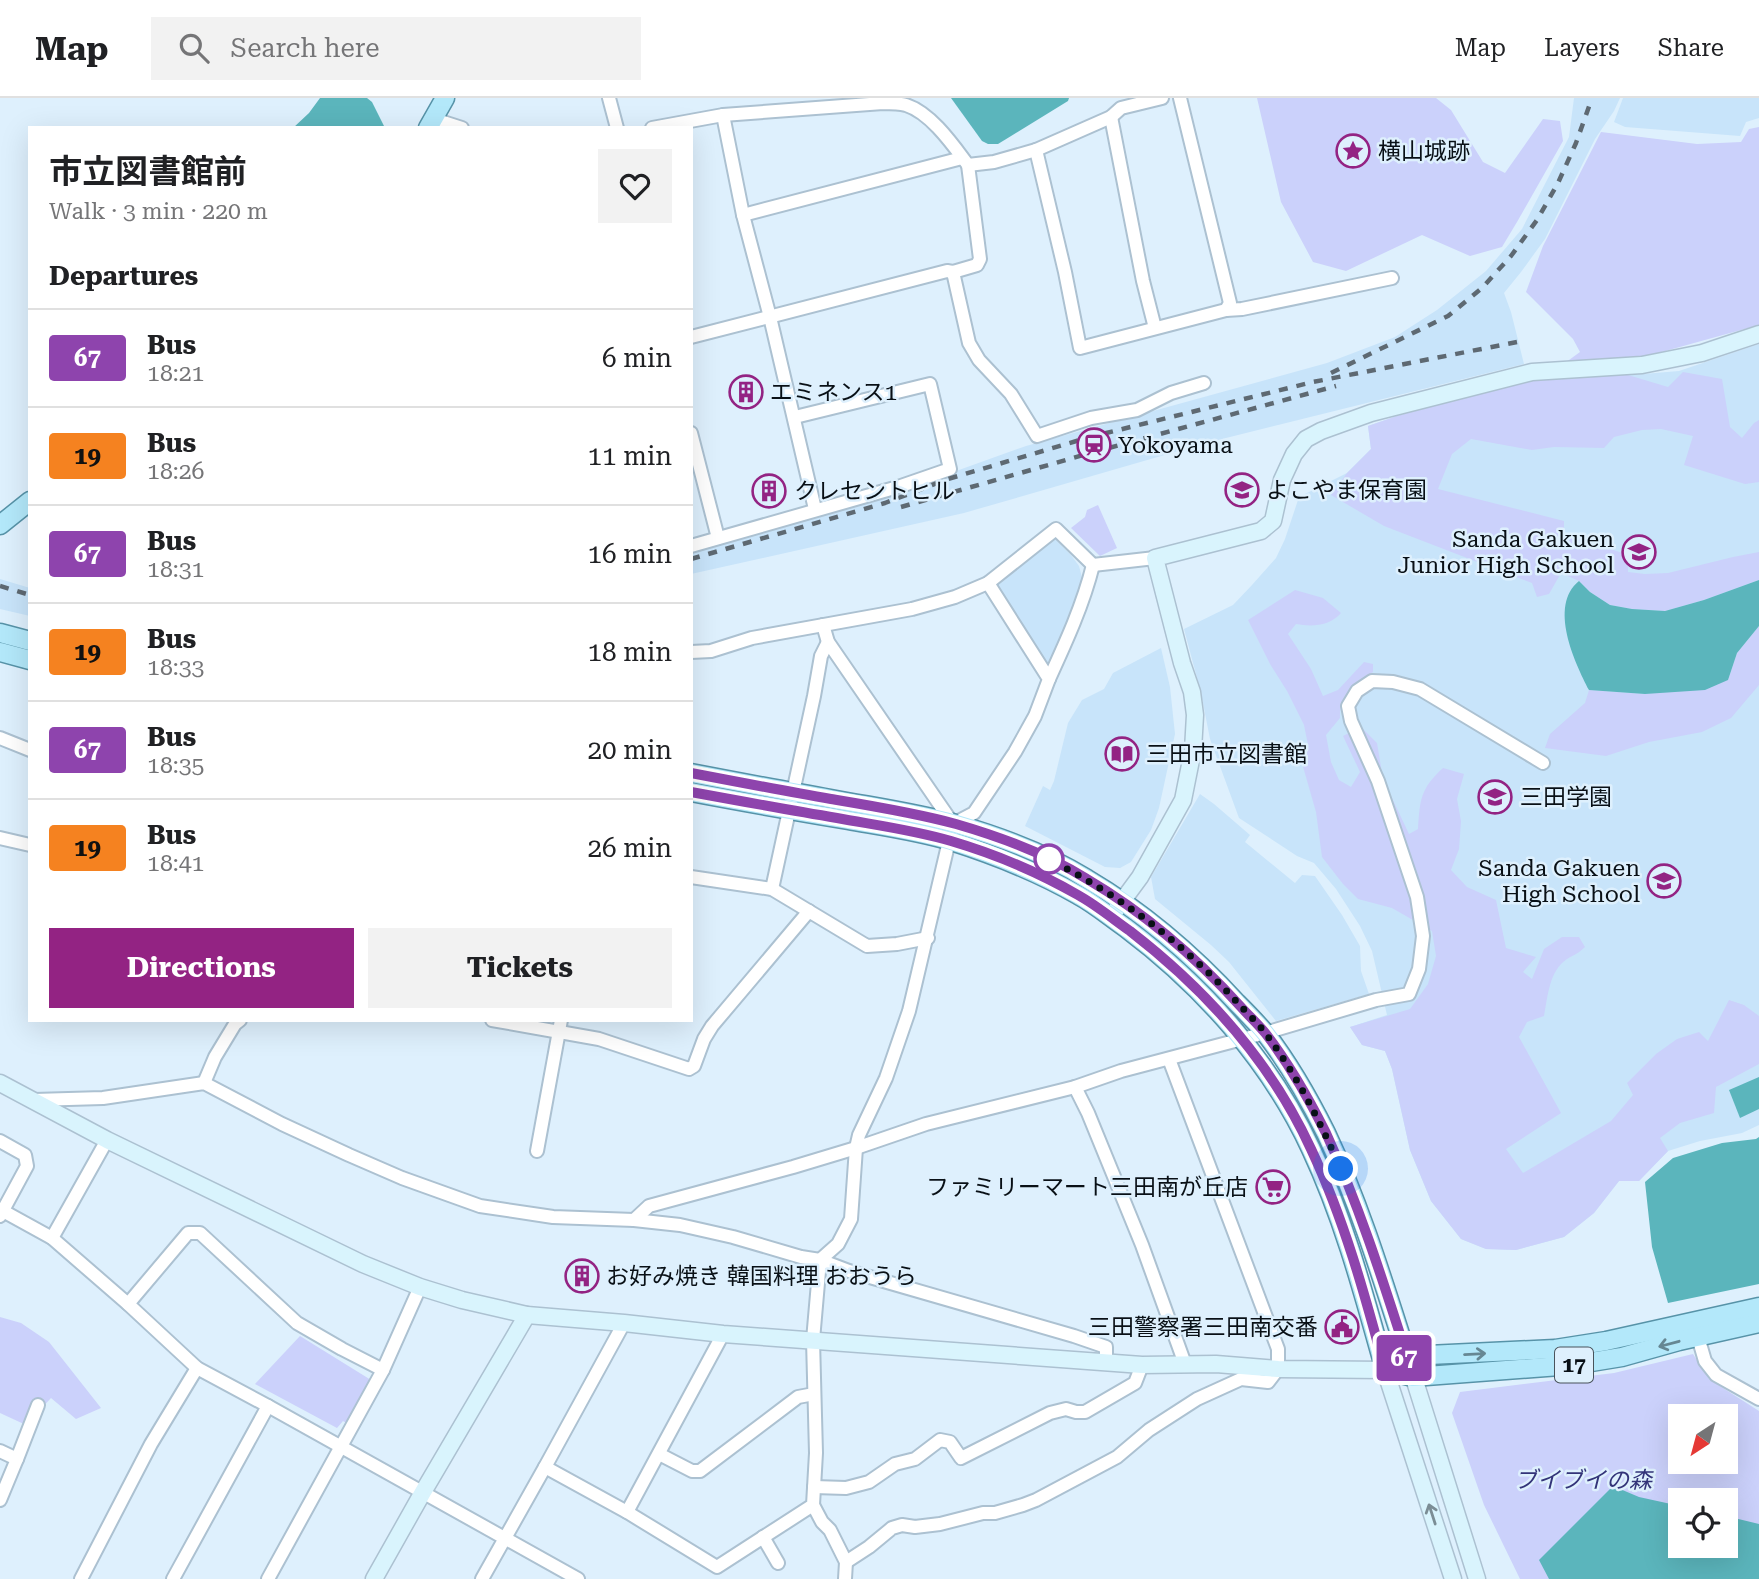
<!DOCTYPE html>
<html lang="en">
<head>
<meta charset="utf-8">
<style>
  :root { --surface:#fff; --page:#f2f2f2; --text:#202124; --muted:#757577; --line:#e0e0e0; --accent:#932383 }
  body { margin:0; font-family:"Roboto Serif","Noto Sans JP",serif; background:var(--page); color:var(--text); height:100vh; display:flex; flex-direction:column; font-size:26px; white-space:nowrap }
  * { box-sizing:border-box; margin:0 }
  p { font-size:23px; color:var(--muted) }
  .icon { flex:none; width:38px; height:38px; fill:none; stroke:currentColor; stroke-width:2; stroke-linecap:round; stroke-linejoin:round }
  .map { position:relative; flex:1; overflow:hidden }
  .drawer { position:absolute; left:28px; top:28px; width:665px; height:896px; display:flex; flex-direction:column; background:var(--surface); border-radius:0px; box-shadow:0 7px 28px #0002 }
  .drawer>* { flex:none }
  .badge { padding:0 14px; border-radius:5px; font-size:24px; line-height:46px }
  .needle { width:46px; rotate:216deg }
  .buttons { position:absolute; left:1668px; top:1306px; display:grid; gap:14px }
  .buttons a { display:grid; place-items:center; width:70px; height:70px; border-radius:0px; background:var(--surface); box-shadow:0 7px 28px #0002; font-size:35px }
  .you { position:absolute; width:35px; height:35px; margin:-18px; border:5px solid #fff; border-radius:50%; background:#1a73e8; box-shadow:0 0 0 10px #1a73e833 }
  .map>.badge { position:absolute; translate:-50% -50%; box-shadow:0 0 0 4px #fff }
  h2 { padding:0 21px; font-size:26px; line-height:63px }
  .round { display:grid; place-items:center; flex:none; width:74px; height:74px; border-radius:0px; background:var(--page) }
  .headline { display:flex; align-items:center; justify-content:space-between; height:119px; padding:0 21px }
  h1 { font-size:33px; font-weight:700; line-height:52px }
  .primary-button { display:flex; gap:14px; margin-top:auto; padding:14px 21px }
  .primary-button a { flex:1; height:80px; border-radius:0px; background:var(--accent); color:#fff; font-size:28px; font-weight:700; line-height:80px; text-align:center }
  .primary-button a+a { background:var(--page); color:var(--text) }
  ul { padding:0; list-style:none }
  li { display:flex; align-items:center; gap:21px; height:98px; padding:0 21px; border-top:2px solid var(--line) }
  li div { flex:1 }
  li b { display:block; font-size:26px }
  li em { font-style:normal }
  li .badge { min-width:77px; font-weight:700; text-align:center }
  header { display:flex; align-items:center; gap:42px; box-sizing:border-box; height:98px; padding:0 35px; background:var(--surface); border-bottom:2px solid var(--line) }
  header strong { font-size:33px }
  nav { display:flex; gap:38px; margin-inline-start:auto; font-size:24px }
  .search { width:490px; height:63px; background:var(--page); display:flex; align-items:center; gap:18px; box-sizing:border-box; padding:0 24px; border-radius:0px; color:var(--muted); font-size:26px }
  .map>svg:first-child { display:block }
  .built { fill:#c8e4fa }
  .green { fill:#cbd1fb; fill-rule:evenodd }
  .water { fill:#5bb5bc }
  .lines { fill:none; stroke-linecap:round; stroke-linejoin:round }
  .street-casing { stroke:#acc1d1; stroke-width:16 }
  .secondary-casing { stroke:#acc1d1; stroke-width:19 }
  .primary-casing { stroke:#5793a8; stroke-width:21 }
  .street { stroke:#fff; stroke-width:12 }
  .secondary { stroke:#d9f4fd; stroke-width:16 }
  .primary { stroke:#b3e8fa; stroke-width:18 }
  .rail { stroke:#5e6972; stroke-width:4.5; stroke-dasharray:9 9; stroke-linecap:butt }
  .oneway { stroke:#668793 }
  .oneway2 { stroke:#7b8d95 }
  .line-casing { stroke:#fff; stroke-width:16 }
  .line { stroke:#8e44ad; stroke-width:10 }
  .walk { stroke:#091016; stroke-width:7; stroke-dasharray:0 12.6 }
  .stop-dot { fill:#fff; stroke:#8e44ad; stroke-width:3.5 }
  .labels { text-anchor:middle; stroke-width:5; stroke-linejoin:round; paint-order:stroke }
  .shield { fill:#def0fd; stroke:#49535b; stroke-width:2 }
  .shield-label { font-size:21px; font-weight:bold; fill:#091016 }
  .poi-label { font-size:23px; fill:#091016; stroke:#def0fd; text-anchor:start }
  .park-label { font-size:23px; font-style:italic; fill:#333479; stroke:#def0fd }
</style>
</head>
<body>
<header>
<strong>Map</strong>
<div class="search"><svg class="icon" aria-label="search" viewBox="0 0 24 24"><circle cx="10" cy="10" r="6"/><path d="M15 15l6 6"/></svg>Search here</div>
<nav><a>Map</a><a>Layers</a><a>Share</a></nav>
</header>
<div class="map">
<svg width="1759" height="1481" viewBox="0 0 1759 1481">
  <rect width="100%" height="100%" fill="#def0fd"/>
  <g class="built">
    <polygon points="1574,0 1620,0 1614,13 1595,41 1545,141 1521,174 1504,195 1511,214 1524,266 1206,345 964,415 691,476 691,452 895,395 1026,348 1327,265 1395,239 1437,212 1486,173 1522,131 1569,39"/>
    <polygon points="1623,0 1759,0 1759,20 1746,24 1740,38 1625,29 1614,24"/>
    <polygon points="1759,246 1759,1027 1742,1035 1700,1043 1668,1053 1639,1083 1619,1083 1594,1115 1564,1139 1516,1152 1486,1151 1461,1141 1431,1103 1410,1052 1392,971 1385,953 1362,947 1350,929 1387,917 1372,853 1360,828 1336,791 1314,765 1297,758 1239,720 1210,641 1201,595 1184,531 1233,507 1252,487 1276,460 1285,441 1299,399 1347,375 1371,351 1368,328 1397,318 1547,278 1607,279 1679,273"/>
    <polygon points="1052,442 1056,442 1071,457 1079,468 1084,487 1050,567 1045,568 995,487"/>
    <polygon points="0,481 30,490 30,518 0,511"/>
    <polygon points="1161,550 1170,589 1175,636 1159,710 1151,732 1131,764 1120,770 1105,769 1025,728 1043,688 1050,692 1054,683 1068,625 1082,602 1104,591 1113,575"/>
    <polygon points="1200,696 1214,706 1250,737 1245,744 1295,785 1302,777 1315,778 1342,817 1360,848 1361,873 1369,896 1276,923 1229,864 1211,847 1155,801 1151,779"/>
  </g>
  <g class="green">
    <polygon points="1257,0 1436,0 1451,12 1483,64 1505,75 1543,21 1560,23 1563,43 1517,124 1502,149 1470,158 1422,137 1346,173 1313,164 1281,104"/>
    <polygon points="1759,29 1759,227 1640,260 1628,277 1668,289 1683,274 1722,281 1730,329 1742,340 1754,325 1759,322 1759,384 1745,386 1684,367 1693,338 1661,331 1642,332 1614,339 1604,350 1554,349 1532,352 1471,341 1452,356 1438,391 1564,423 1564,435 1628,457 1628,474 1645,476 1668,475 1733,459 1759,454 1759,482 1704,502 1665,513 1632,511 1610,507 1590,494 1579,483 1561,475 1549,496 1537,499 1532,485 1384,428 1331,397 1347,375 1371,351 1368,328 1397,318 1547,278 1580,254 1573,241 1526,194 1543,148 1601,34 1697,46 1741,44 1749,31"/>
    <polygon points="1098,407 1117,450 1100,458 1071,430 1085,419 1087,412"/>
    <path d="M1295,492L1323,500L1341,515C1330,528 1312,529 1296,526L1288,536L1311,571L1323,598L1338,592L1364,564L1373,566V574C1355,585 1339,598 1340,620L1326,637L1331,664L1339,682L1351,689L1360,674L1343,638L1361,629L1377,645L1383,681L1409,736L1418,731C1420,702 1420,691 1443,670L1464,676L1457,701L1461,723L1459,751L1451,772L1467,789L1496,802L1506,850L1536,859L1523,874L1532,881L1544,851L1562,839H1579L1585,849C1579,855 1574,857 1567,861C1549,873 1548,898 1544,918L1527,924L1519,939L1561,1015L1506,1051L1523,1075L1611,1023L1633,997L1627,985L1656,956L1677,941L1699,934L1708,943L1729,902L1744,907L1759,918V966L1716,989L1714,1015L1680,1025L1660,1040L1668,1053L1639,1083H1619L1594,1115L1564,1139L1516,1152L1486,1151L1461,1141L1431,1103L1410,1052L1392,971L1385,953L1362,947L1350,929L1410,911L1428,886L1436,858L1432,833L1392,810L1358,801L1343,786L1322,759L1316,714L1302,665L1308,647L1304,627L1287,593L1270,566L1248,522Z"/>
    <polygon points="1759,528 1759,587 1731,620 1702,634 1649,644 1606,658 1545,650 1550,636 1585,605 1589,592 1645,596 1728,582 1737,555"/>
    <polygon points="0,1219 21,1225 49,1244 101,1310 76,1321 51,1300 26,1327 0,1315"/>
    <polygon points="300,1238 371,1282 348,1326 343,1323 337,1330 255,1286"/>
    <path d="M1693,1256L1709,1281L1759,1313V1481H1520L1484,1407L1452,1315L1460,1294L1614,1275ZM1680,1318H1726V1363H1680ZM1680,1402H1726V1447H1680Z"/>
  </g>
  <g class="water">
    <polygon points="320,0 367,0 372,4 385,30 293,30 309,15"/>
    <polygon points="951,0 1069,0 1068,3 998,46 988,46 982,43"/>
    <path d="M1759,482V528L1737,555L1728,582L1705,592L1645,596L1589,592C1575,565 1548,508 1579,483L1590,494L1610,507L1632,511L1665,513L1704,502Z"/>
    <polygon points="1759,979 1759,1011 1740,1020 1729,992"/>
    <polygon points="1759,1039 1759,1186 1668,1205 1652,1149 1645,1084 1673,1060 1722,1045 1756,1041"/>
    <polygon points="1613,1388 1639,1399 1680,1408 1680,1447 1726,1447 1726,1418 1759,1426 1759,1481 1549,1481 1539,1462"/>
  </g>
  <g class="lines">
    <defs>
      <g id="street">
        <polyline points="609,0 617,30"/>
        <polyline points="1162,0 1121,10 1111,19 1036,52 1065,174 1080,250 1226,212 1230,205 1180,0"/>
        <polyline points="723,17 743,117 770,219 815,411"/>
        <polyline points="1111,19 1143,183 1155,230"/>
        <polyline points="434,21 462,30"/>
        <path d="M652,30L723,17L883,5C890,5 899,5 906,7C931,15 953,47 968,67L994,64L1036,52"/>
        <polyline points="743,117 962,60"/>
        <polyline points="953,174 969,245 979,262 1011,296 1037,338 1091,320 1137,312 1171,295 1204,285"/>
        <polyline points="1226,212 1242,211 1392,180"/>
        <polyline points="691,239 947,173 953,174 977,167 980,161 968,67"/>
        <polyline points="691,335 718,440"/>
        <polyline points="691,448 898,389 950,371 930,286 795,319"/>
        <polyline points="691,554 711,553 752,540 912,511 955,499 988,485 1056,431 1093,467 1155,460"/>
        <path d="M1049,581C1066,544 1083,507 1093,467"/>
        <polyline points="0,640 30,652"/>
        <polyline points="953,726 974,715 1015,654 1035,618 1049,581 988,485"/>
        <polyline points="0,740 30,747"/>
        <polyline points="691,779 772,791 867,848 897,846 928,840"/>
        <polyline points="772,791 814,598 821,558 828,544"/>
        <polyline points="492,922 599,941 689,971 694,968 704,941 712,928 809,813"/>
        <polyline points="204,985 215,959 235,926 240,922"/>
        <polyline points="1075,989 1088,1015 1142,1147 1185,1266"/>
        <polyline points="34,1002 103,1000 204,985 282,1026 349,1057 402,1080 480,1108 553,1119 634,1122 680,1127 733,1139 801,1159 820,1162 849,1173 1074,1238 1106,1249 1106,1264"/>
        <polyline points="0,1043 25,1057 27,1068 0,1118"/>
        <polyline points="537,1053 561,922"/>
        <polyline points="3,1113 52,1140 128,1206 197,1270 268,1308 578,1481"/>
        <polyline points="634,1122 649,1108 793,1069 856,1050 926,1026 1075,989 1121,973 1265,935 1376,902 1409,896 1419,871 1423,838 1417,799 1378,683 1351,623 1348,608 1357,593 1372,583 1393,584 1420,591 1543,665"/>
        <polyline points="52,1140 107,1042"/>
        <polyline points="128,1206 188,1135 200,1135 297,1225 342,1251 383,1272"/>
        <polyline points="624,1225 545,1369 627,1414 717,1469 813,1407 816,1355 813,1242 820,1162 838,1146 851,1121 856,1050 859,1037 886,980 909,913 953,726 828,544 823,527"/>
        <polyline points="1698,1239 1705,1263 1716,1277 1759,1301"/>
        <polyline points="0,1353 17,1361 0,1402"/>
        <polyline points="659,1356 692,1373 700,1373 798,1299 814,1296"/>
        <polyline points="17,1361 38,1307"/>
        <polyline points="814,1389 846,1390 869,1384 895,1366 915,1361 940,1342 950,1344 961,1360 1050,1315 1066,1311 1076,1314 1085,1314 1135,1285 1142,1267"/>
        <polyline points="813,1407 822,1424 830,1432 846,1464 845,1481"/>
        <polyline points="627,1414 723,1236"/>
        <polyline points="763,1439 778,1465"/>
        <polyline points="846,1464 869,1449 892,1430 902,1427 915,1429 940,1426 983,1415 995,1415 1023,1407 1036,1402 1117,1359 1149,1332 1197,1301 1241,1281 1268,1284 1278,1271 1278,1251 1169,961"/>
        <polyline points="81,1481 151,1346 197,1270"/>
        <polyline points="173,1481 268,1308"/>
        <polyline points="268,1481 383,1272 420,1189"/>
        <polyline points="482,1481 545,1369"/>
      </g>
      <g id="secondary">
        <polyline points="1115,813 1140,779 1183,702 1193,652 1195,617 1192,594 1182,565 1155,460 1261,433 1273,423 1282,382 1294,356 1306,341 1321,333 1371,315 1532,274 1642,267 1702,255 1759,236"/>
        <polyline points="0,985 107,1042 363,1166 420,1189 462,1202 527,1217 624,1225 723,1236 1142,1267 1216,1266 1278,1271 1385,1272 1407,1258 1477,1481"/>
        <polyline points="1385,1272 1453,1481"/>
        <polyline points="374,1481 423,1394 527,1217"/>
      </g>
      <g id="primary">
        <polyline points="428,30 445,0"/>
        <polyline points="0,427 30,403"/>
        <polyline points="0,535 30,543"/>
        <polyline points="0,554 30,562"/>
        <path d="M691,675C738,684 785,693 831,701C873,709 916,715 956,726C1001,739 1047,756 1087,781C1143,814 1193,857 1237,905C1247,915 1257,925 1266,936C1289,966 1309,1001 1326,1035C1360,1107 1383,1183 1407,1258L1555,1251L1606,1243L1759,1209"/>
        <path d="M691,694C743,704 795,713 848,722C882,728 918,733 951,743C995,757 1038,774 1078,797C1095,806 1110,819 1126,830C1203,888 1270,963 1311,1051C1344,1121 1364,1197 1385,1272L1413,1279L1573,1267L1622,1259L1679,1243L1759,1225"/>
      </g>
    </defs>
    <use href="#street" class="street-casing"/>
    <use href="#secondary" class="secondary-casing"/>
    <use href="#primary" class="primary-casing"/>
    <use href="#street" class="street"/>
    <use href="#secondary" class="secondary"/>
    <use href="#primary" class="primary"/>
    <g class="rail">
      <polyline points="1331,275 1448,218 1482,190 1511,158 1537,122 1558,85 1576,45 1592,0"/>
      <polyline points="901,409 1094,354 1336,288"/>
      <polyline points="691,461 885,405 948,381 1090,339 1313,284 1517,244"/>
      <polyline points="0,488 30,497"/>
    </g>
  </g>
  <defs><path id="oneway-shaft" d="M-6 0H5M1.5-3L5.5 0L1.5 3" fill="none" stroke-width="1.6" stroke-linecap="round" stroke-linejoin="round" transform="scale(1.75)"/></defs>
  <g class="oneway">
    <use href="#oneway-shaft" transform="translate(1669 1246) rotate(165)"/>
    <use href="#oneway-shaft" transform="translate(1475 1256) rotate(-3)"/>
  </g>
  <use class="oneway2" href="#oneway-shaft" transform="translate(1432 1416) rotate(-108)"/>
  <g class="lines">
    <defs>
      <path id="line" d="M691,675C738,684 785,693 831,701C873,708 916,715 956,726C1001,739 1047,756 1087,781C1145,815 1196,859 1241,909C1249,918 1258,926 1266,936C1289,966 1309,1001 1326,1035C1359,1107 1383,1183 1407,1258L1385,1272C1365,1197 1344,1121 1311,1051C1271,964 1205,891 1130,833C1113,821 1096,807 1078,797C1038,774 995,756 951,743C914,732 875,727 837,720C789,712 740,703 691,694"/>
    </defs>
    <use href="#line" class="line-casing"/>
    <use href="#line" class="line"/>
    <path class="walk" d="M1049,761L1047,760C1120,798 1181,843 1237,904C1246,914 1257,924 1266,936C1297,977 1320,1024 1341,1071"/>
  </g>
  <defs>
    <symbol id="sight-ring" viewBox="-11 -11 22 22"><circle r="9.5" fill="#def0fd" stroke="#932383" stroke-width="1.5"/><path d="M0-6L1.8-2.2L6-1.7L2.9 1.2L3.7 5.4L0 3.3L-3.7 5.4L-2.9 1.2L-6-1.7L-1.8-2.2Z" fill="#932383"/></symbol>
    <symbol id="building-ring" viewBox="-11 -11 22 22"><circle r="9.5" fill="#def0fd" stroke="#932383" stroke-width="1.5"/><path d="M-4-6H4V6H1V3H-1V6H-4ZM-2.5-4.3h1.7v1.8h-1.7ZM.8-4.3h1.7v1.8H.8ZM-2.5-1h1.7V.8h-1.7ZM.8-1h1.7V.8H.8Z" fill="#932383"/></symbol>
    <symbol id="station-ring" viewBox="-11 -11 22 22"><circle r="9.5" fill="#def0fd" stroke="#932383" stroke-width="1.5"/><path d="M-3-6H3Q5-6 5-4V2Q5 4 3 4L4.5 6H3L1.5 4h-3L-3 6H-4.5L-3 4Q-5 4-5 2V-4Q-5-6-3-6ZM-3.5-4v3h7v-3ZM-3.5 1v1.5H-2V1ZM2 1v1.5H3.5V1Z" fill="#932383"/></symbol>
    <symbol id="school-ring" viewBox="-11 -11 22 22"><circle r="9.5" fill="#def0fd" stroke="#932383" stroke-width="1.5"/><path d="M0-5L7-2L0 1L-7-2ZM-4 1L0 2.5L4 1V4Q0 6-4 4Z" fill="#932383"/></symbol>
    <symbol id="library-ring" viewBox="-11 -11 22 22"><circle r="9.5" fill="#def0fd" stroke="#932383" stroke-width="1.5"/><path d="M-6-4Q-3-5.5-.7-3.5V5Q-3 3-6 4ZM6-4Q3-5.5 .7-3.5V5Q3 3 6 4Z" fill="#932383"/></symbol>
    <symbol id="supermarket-ring" viewBox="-11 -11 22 22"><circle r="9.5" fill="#def0fd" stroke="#932383" stroke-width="1.5"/><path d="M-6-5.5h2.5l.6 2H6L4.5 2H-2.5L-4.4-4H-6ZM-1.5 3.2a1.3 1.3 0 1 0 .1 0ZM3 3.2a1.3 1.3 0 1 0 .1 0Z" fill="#932383"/></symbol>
    <symbol id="civic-ring" viewBox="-11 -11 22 22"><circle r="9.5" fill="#def0fd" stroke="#932383" stroke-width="1.5"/><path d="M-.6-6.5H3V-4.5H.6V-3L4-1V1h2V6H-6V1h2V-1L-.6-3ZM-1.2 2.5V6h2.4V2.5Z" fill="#932383"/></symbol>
  </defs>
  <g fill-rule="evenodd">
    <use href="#sight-ring" x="1334" y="34" width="38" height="38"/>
    <use href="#building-ring" x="727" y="275" width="38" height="38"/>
    <use href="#station-ring" x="1075" y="328" width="38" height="38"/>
    <use href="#school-ring" x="1223" y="373" width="38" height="38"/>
    <use href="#building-ring" x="750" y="374" width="38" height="38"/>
    <use href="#school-ring" x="1620" y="435" width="38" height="38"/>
    <use href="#library-ring" x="1103" y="637" width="38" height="38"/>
    <use href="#school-ring" x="1476" y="680" width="38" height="38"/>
    <use href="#school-ring" x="1645" y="764" width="38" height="38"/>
    <use href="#supermarket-ring" x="1254" y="1070" width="38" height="38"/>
    <use href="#building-ring" x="563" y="1159" width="38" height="38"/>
    <use href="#civic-ring" x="1323" y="1210" width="38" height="38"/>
  </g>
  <circle class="stop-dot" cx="1049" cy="761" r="14"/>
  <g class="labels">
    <rect class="shield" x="1555" y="1249.5" width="38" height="35" rx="5"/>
    <g class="shield-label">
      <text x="1574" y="1274">17</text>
    </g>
    <g class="poi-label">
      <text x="1378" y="61">横山城跡</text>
      <text x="770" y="302">エミネンス1</text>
      <text x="1118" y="355">Yokoyama</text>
      <text x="1266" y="400">よこやま保育園</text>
      <text x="794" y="401">クレセントヒル</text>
      <text x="1614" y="449" text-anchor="end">Sanda Gakuen<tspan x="1614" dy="26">Junior High School</tspan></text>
      <text x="1146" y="664">三田市立図書館</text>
      <text x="1520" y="707">三田学園</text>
      <text x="1640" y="778" text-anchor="end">Sanda Gakuen<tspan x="1640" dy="26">High School</tspan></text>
      <text x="1248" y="1097" text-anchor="end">ファミリーマート三田南が丘店</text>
      <text x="606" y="1186">お好み焼き 韓国料理 おおうら</text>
      <text x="1318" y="1237" text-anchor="end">三田警察署三田南交番</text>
    </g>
    <g class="park-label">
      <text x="1583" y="1390">ブイブイの森</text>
    </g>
  </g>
</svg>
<div class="buttons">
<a><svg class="needle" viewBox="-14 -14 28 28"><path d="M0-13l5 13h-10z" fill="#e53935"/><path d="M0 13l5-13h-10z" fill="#757577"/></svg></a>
<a><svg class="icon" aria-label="locate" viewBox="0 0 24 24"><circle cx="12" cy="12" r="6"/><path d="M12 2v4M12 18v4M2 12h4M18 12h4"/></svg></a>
</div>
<div class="you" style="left:1341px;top:1071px"></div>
<b class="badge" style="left:1404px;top:1260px;background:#8e44ad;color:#fff">67</b>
<section class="drawer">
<div class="headline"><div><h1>市立図書館前</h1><p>Walk · 3 min · 220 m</p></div><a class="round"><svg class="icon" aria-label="heart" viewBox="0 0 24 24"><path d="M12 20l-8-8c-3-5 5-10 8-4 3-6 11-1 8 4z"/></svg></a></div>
<h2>Departures</h2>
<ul>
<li><span class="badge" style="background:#8e44ad;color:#fff">67</span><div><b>Bus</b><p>18:21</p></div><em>6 min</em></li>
<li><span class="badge" style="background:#f58220;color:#111">19</span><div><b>Bus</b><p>18:26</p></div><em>11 min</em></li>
<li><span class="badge" style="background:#8e44ad;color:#fff">67</span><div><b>Bus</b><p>18:31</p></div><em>16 min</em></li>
<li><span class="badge" style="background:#f58220;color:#111">19</span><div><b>Bus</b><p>18:33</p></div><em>18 min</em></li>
<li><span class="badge" style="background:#8e44ad;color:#fff">67</span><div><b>Bus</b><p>18:35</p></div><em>20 min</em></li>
<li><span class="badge" style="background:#f58220;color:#111">19</span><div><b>Bus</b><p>18:41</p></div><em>26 min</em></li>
</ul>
<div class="primary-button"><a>Directions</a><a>Tickets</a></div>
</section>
</div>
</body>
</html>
